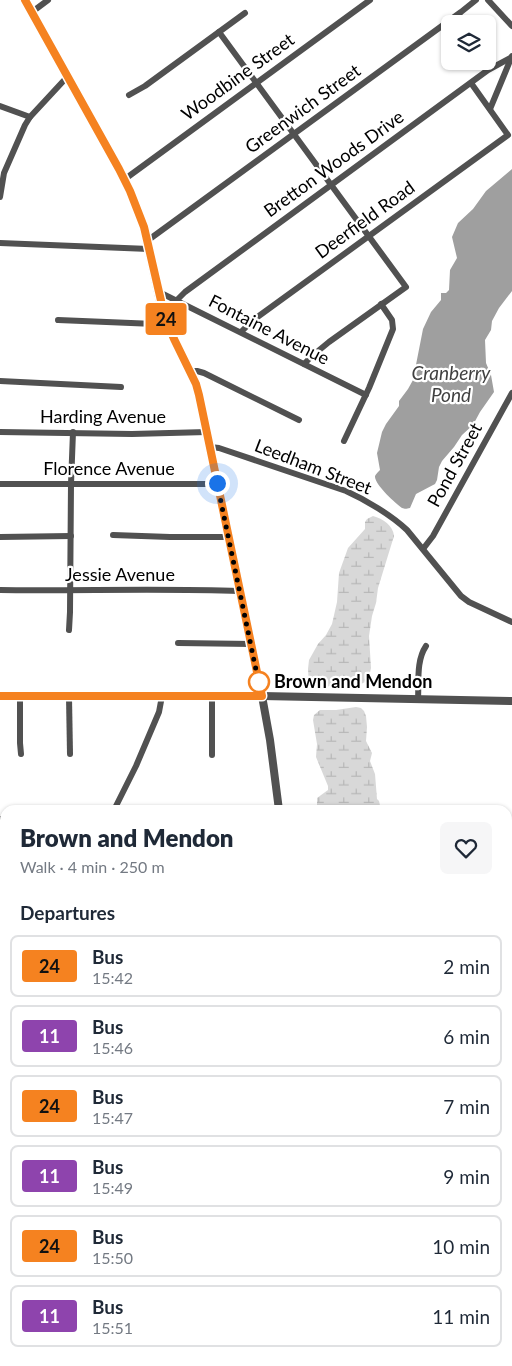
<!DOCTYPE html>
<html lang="en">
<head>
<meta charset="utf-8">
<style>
  :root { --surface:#fff; --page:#f6f6f7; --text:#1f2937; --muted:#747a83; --line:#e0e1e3 }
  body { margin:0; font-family:Lato,sans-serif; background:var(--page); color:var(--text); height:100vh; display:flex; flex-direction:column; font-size:19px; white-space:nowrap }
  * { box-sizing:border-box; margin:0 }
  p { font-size:16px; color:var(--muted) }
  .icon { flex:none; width:28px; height:28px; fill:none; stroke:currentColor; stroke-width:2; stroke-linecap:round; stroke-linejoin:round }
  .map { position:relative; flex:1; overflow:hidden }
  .details { position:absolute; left:0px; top:805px; width:512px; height:561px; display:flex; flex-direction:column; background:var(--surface); border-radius:15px 15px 0 0; box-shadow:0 1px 4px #0004 }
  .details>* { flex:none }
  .badge { padding:0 10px; border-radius:4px; font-size:18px; line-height:32px }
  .fabs { position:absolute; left:441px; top:15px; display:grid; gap:10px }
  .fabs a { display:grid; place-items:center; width:55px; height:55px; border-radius:8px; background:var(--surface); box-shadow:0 1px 4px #0004; font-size:25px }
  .you { position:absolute; width:25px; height:25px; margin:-12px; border:4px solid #fff; border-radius:50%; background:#1a73e8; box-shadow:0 0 0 8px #1a73e833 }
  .map>.badge { position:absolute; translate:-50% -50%; box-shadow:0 0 0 2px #fff }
  h2 { padding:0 20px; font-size:19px; line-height:45px }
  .round { display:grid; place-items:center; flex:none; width:52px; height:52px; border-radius:8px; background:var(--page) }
  .head { display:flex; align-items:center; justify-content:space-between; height:85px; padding:0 20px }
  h1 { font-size:24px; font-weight:800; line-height:38px }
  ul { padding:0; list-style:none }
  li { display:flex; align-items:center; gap:15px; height:62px; margin:0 10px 8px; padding:0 10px; border:2px solid var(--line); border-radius:8px }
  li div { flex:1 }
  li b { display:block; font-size:19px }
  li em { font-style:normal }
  li .badge { min-width:55px; font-weight:700; text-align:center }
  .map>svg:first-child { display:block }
  .forest { fill:url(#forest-firs) }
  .wetland { fill:url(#wetland-marsh) }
  .water { fill:#9f9f9f }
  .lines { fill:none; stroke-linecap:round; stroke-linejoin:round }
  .minor { stroke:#515151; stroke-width:6 }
  .tertiary { stroke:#515151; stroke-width:8 }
  .line-casing { stroke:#fff; stroke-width:11 }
  .line { stroke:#f58220; stroke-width:8 }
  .walk { stroke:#000; stroke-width:5; stroke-dasharray:0 9 }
  .stop-dot { fill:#fff; stroke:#f58220; stroke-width:2.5 }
  .labels { text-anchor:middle; stroke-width:4.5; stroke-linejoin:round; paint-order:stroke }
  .street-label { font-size:18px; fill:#000; stroke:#fff }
  .stop-label { font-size:18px; font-weight:bold; fill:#000; stroke:#fff; text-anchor:start }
  .water-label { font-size:19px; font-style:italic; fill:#404040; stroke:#fff }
</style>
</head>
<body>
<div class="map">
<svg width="512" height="1366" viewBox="0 0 512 1366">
  <defs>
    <pattern id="forest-firs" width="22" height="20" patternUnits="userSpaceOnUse" patternTransform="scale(1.25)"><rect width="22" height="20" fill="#d8d8d8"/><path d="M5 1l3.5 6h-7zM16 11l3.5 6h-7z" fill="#b8b8b8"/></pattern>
    <pattern id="wetland-marsh" width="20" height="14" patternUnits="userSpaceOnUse" patternTransform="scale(1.25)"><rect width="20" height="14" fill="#d8d8d8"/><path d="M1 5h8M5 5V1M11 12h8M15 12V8" fill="none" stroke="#b8b8b8"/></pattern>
  </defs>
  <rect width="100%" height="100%" fill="#fff"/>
  <g class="forest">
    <polygon points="512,943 512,1175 508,1179 508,950"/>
    <polygon points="311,1361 440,1361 437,1366 312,1366"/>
  </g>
  <g class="wetland">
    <path d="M373,516C383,519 393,525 394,536L378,588L376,603L372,616L369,636L371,668L369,677L367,681L361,684L333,685L320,689L313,688L309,685L308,669L309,660L318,644L326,635L332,624L337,602L339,573L348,548L365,529V522L367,519Z"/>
    <polygon points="356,707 361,708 364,711 366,716 367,727 366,741 372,753 370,761 375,774 377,799 379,801 381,810 316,810 317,808 317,798 328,790 328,786 316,757 317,744 313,720 314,715 320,710 336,710"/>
  </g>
  <g class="water">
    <path d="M512,169V291L499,308L492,321L491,330L485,340L486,363L491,375L494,392L480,412L473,425L462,435L454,447L442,461L439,467L437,480L435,484L416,494L410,508C406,509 405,509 402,508C396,504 374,484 375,476C376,474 378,472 380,470L377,453L382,432L386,424L399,406V401L408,389L413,380L423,329L431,312L441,300V293H446L449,290L450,270L457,258L452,237L458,223L473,209L486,191Z"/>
    <polygon points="512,1176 512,1265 508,1271 508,1181"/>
    <polygon points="512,1286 512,1366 485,1366 485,1361 508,1361 508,1289"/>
  </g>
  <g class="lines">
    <g class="minor">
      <polyline points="488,0 512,26"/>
      <polyline points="32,12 48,0"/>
      <polyline points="219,32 406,287 329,342 312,356 304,364"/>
      <polyline points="129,95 145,86 245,13"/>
      <polyline points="0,106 30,117"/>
      <polyline points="490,109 512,56"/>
      <polyline points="125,179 370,0"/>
      <polyline points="0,197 4,173 25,125 30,117 68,76"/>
      <polyline points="147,241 461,12 476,0"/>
      <polyline points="0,243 149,249"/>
      <polyline points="159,292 366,395"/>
      <polyline points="177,300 185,292 488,70 512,57"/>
      <polyline points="58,320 155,324 167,322"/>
      <polyline points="241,332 252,321 508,135 471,83"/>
      <polyline points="190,371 197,371 204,373 299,420"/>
      <polyline points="0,381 121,387"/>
      <polyline points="0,432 132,434 207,432"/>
      <polyline points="344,441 369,388 393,329 392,320 381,304"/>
      <path d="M210,447L219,448L346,491C366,500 391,515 407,530L461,596L469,602L512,622"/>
      <polyline points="0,484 210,484 217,483"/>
      <polyline points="113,535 170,537 229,537"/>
      <polyline points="0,537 71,536"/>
      <polyline points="423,549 433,536 512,393"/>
      <path d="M0,590C80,591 160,588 240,591"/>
      <polyline points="69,630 70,612 71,484 73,432"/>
      <polyline points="178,643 252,644"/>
      <polyline points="212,696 212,755"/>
      <polyline points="20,697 20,743 21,754"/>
      <polyline points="69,697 70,754"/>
      <path d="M418,700C419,681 416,661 426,646"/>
      <polyline points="114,810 136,766 159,712 162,696"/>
      <polyline points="0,819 5,820"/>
      <polyline points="0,1007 5,1000"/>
      <polyline points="0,1120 5,1113"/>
      <polyline points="4,1249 5,1248"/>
      <polyline points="39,1366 40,1361"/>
    </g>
    <g class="tertiary">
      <polyline points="25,0 119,169 130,191 142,221 160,301 167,322 198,390 262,696 270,740 279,810"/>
      <polyline points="0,697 262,696 512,701"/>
      <polyline points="311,1361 312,1366"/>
    </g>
  </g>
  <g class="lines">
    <defs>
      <polyline id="line" points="0,696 262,696 199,395 196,384 174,339 165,318 144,227 130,191 119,169 25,0"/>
    </defs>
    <use href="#line" class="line-casing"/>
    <use href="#line" class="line"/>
    <polyline class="walk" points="217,483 260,689 259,682"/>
  </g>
  <circle class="stop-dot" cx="259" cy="682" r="10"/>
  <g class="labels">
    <g class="street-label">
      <text transform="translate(238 77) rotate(-36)" y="6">Woodbine Street</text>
      <text transform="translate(303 109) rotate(-36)" y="6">Greenwich Street</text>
      <text transform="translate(334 164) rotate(-36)" y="6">Bretton Woods Drive</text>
      <text transform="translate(365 220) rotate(-36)" y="6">Deerfield Road</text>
      <text transform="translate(269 330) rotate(27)" y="6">Fontaine Avenue</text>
      <text x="103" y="423">Harding Avenue</text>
      <text transform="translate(455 465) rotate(-61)" y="6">Pond Street</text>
      <text transform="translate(313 467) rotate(21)" y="6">Leedham Street</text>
      <text x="109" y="475">Florence Avenue</text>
      <text x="120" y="581">Jessie Avenue</text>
    </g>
    <g class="stop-label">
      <text x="274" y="688">Brown and Mendon</text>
    </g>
    <g class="water-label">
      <text x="451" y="380">Cranberry<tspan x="451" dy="22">Pond</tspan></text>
    </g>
  </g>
</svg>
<div class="fabs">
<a><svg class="icon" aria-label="layers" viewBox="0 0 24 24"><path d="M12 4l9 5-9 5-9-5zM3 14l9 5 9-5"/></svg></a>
</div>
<div class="you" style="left:217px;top:483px"></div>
<b class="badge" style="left:166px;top:319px;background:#f58220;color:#111">24</b>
<section class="details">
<div class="head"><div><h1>Brown and Mendon</h1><p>Walk · 4 min · 250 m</p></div><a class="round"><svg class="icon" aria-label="heart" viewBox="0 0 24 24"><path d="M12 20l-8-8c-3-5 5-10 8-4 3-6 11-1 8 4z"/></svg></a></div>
<h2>Departures</h2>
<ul>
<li><span class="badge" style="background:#f58220;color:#111">24</span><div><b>Bus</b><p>15:42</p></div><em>2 min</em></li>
<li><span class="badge" style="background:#8e44ad;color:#fff">11</span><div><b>Bus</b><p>15:46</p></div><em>6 min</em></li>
<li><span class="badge" style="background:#f58220;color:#111">24</span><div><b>Bus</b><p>15:47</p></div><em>7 min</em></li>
<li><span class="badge" style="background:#8e44ad;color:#fff">11</span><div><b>Bus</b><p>15:49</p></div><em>9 min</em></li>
<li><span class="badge" style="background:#f58220;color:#111">24</span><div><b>Bus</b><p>15:50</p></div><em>10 min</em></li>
<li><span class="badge" style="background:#8e44ad;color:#fff">11</span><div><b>Bus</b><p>15:51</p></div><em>11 min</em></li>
</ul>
</section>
</div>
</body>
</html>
